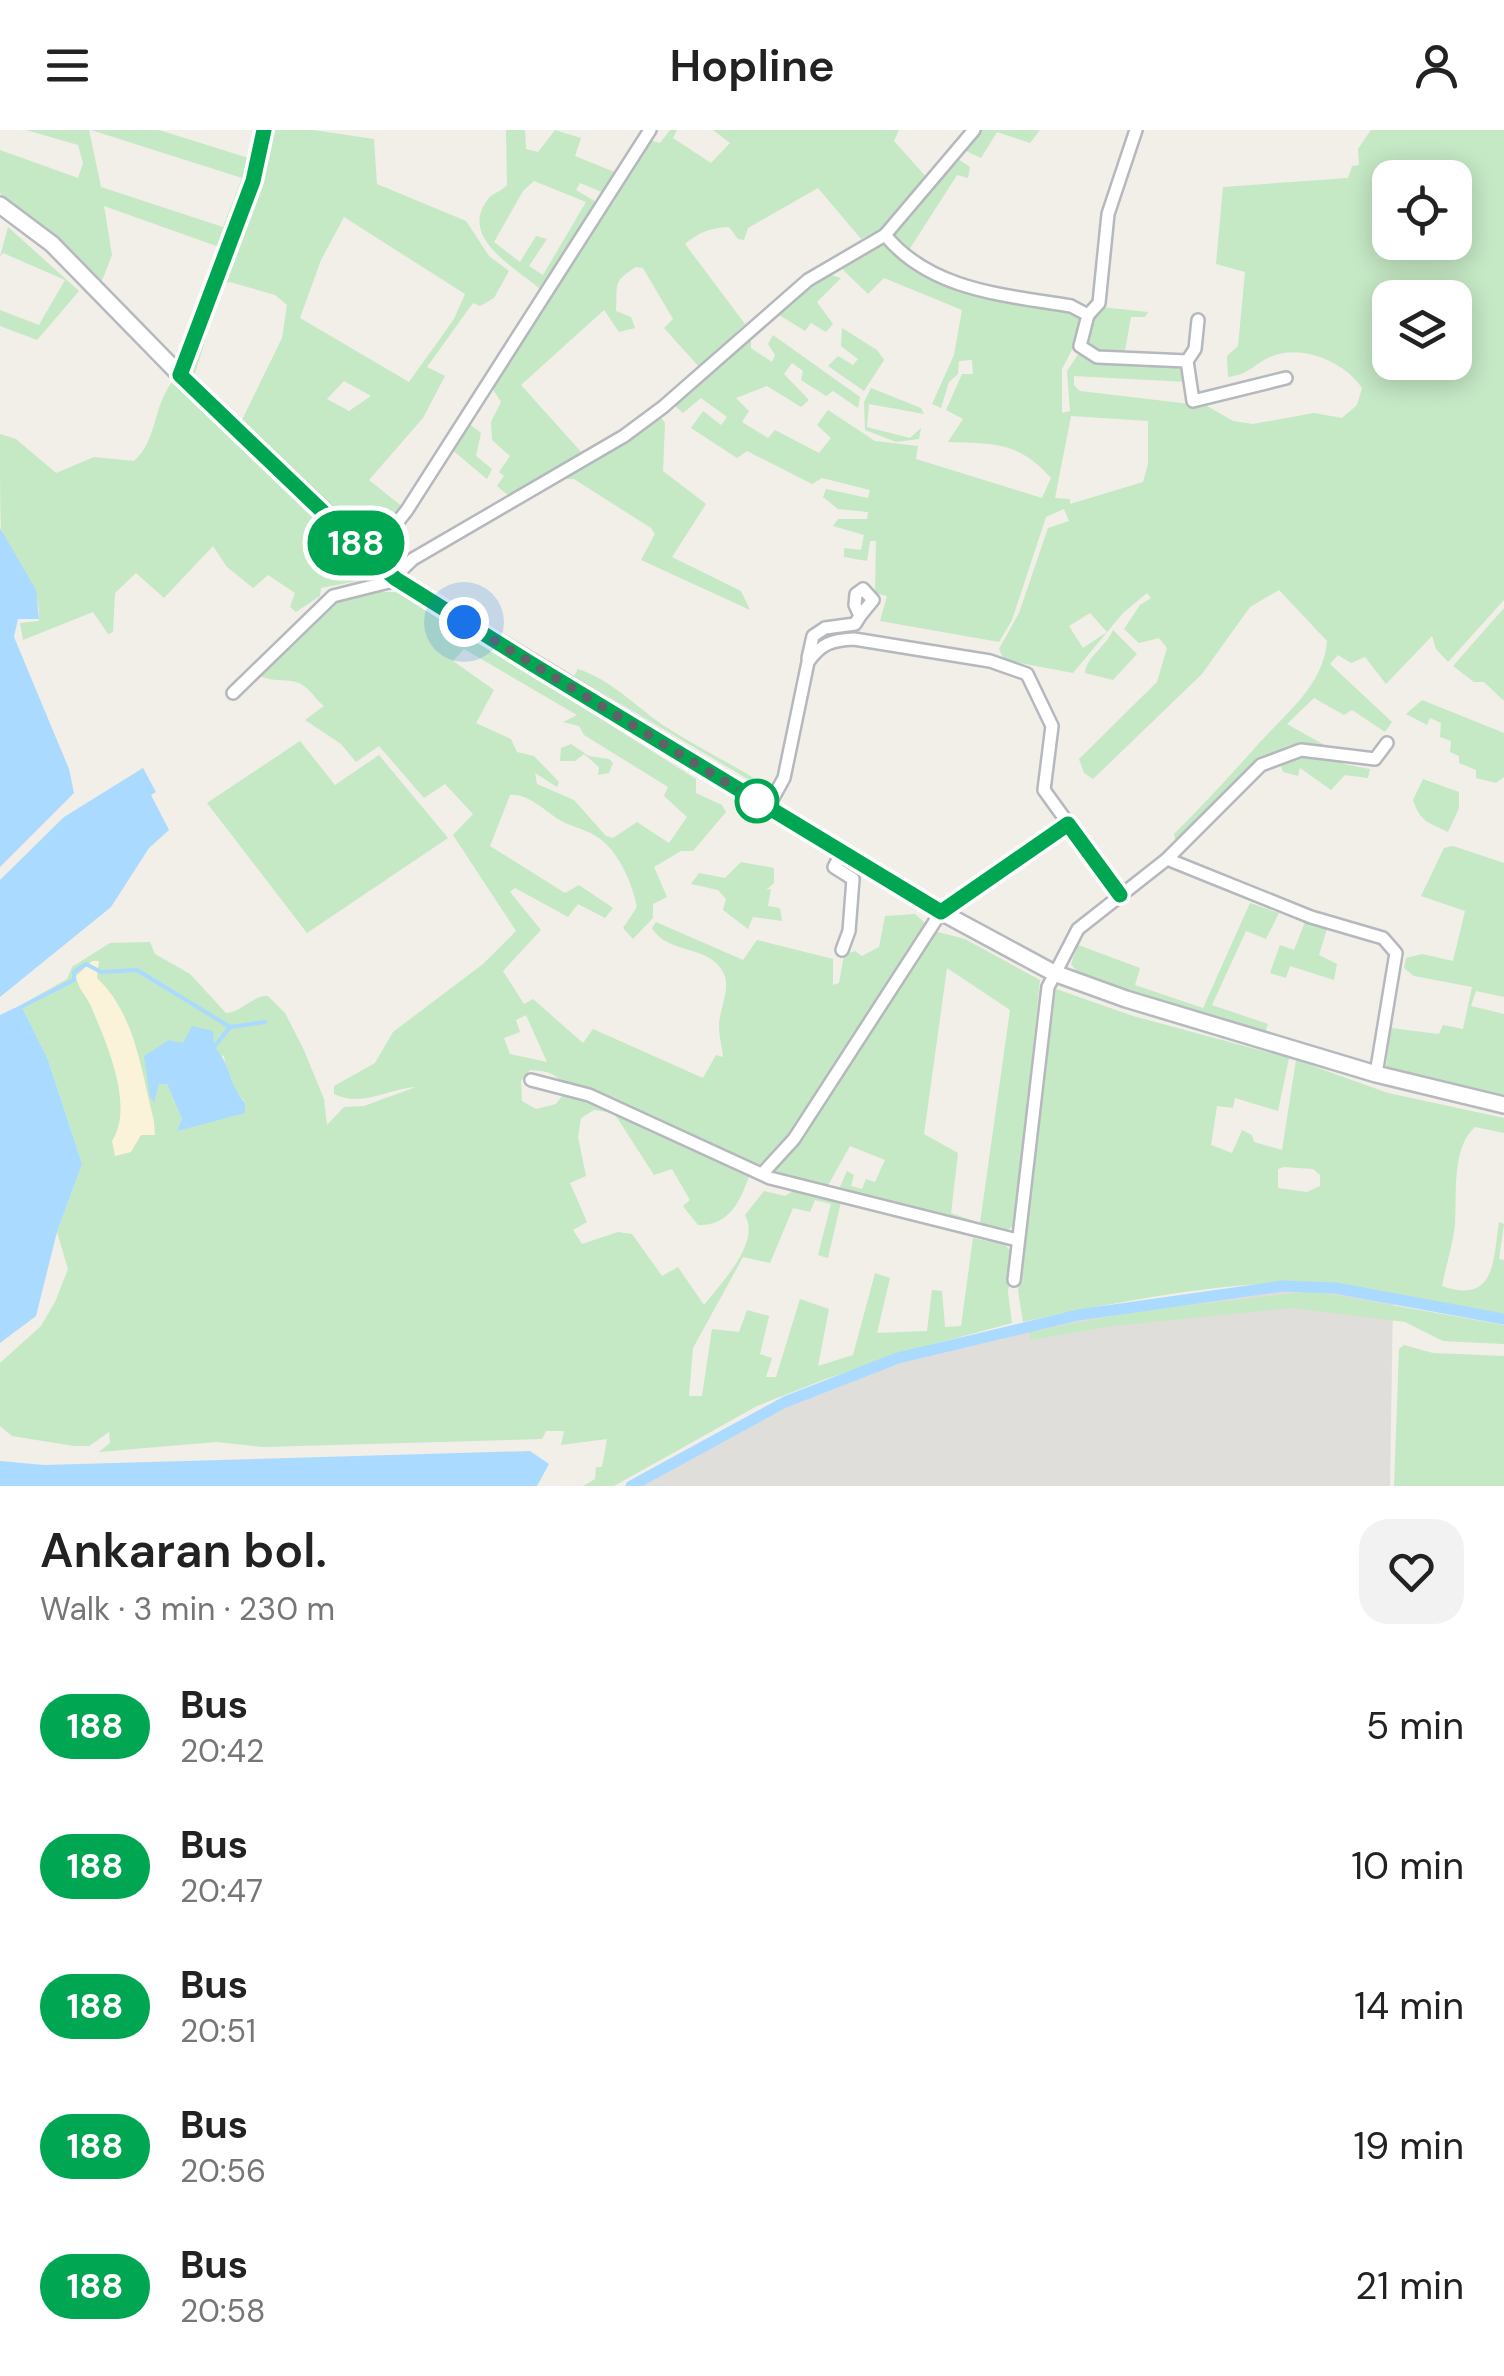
<!DOCTYPE html>
<html lang="en">
<head>
<meta charset="utf-8">
<style>
  :root { --surface:#fff; --page:#f2f2f2; --text:#222; --muted:#767676 }
  body { margin:0; font-family:"DM Sans",sans-serif; background:var(--page); color:var(--text); height:100vh; display:flex; flex-direction:column; font-size:38px; white-space:nowrap }
  * { box-sizing:border-box; margin:0 }
  p { font-size:32px; color:var(--muted) }
  .icon { flex:none; width:55px; height:55px; fill:none; stroke:currentColor; stroke-width:2; stroke-linecap:round; stroke-linejoin:round }
  .map { position:relative; height:1356px; overflow:hidden }
  .sheet { display:flex; flex-direction:column; background:var(--surface); flex:1 }
  .sheet>* { flex:none }
  .badge { padding:0 20px; border-radius:32px; font-size:35px; line-height:65px }
  .tools { position:absolute; left:1372px; top:30px; display:grid; gap:20px }
  .tools a { display:grid; place-items:center; width:100px; height:100px; border-radius:20px; background:var(--surface); box-shadow:0 5px 25px #0003; font-size:50px }
  .you { position:absolute; width:50px; height:50px; margin:-25px; border:8px solid #fff; border-radius:50%; background:#1a73e8; box-shadow:0 0 0 15px #1a73e833 }
  .map>.badge { position:absolute; translate:-50% -50%; box-shadow:0 0 0 5px #fff }
  .round { display:grid; place-items:center; flex:none; width:105px; height:105px; border-radius:30px; background:var(--page) }
  .summary { display:flex; align-items:center; justify-content:space-between; height:170px; padding:0 40px }
  h1 { font-size:48px; font-weight:600; line-height:75px }
  ul { padding:0; list-style:none }
  li { display:flex; align-items:center; gap:30px; height:140px; padding:0 40px }
  li div { flex:1 }
  li b { display:block; font-size:38px }
  li em { font-style:normal }
  li .badge { min-width:110px; font-weight:700; text-align:center }
  header { display:flex; justify-content:space-between; align-items:center; height:130px; padding:0 40px; background:var(--surface); font-size:45px; font-weight:600 }
  .map>svg:first-child { display:block }
  .industrial { fill:#e0deda }
  .green { fill:#c5e8c5; fill-rule:evenodd }
  .sand { fill:#fbf3d9 }
  .water { fill:#aadaff }
  .lines { fill:none; stroke-linecap:round; stroke-linejoin:round }
  .stream { stroke:#aadaff; stroke-width:4 }
  .canal { stroke:#aadaff; stroke-width:11 }
  .street-casing { stroke:#b5b8bc; stroke-width:16 }
  .secondary-casing { stroke:#b6babf; stroke-width:20 }
  .street { stroke:#fff; stroke-width:11 }
  .secondary { stroke:#fff; stroke-width:15 }
  .line-casing { stroke:#fff; stroke-width:22 }
  .line { stroke:#00a651; stroke-width:15 }
  .walk { stroke:#5f6368; stroke-width:10; stroke-dasharray:0 18 }
  .stop-dot { fill:#fff; stroke:#00a651; stroke-width:5 }
</style>
</head>
<body>
<header><svg class="icon" aria-label="menu" viewBox="0 0 24 24"><path d="M4 6h16M4 12h16M4 18h16"/></svg>Hopline<svg class="icon" aria-label="person" viewBox="0 0 24 24"><circle cx="12" cy="8" r="4"/><path d="M4 21q1-7 8-7t8 7"/></svg></header>
<div class="map">
<svg width="1504" height="1356" viewBox="0 0 1504 1356">
  <rect width="100%" height="100%" fill="#f1efe8"/>
  <polygon class="industrial" points="1283,1156 1335,1158 1393,1169 1390,1356 631,1356 785,1272 898,1228 1078,1185"/>
  <g class="green">
    <polygon points="26,0 89,0 101,57 223,97 242,48 91,0 159,0 255,30 222,118 104,76 112,125 101,153 0,63 0,20 78,48 83,33 78,15"/>
    <path d="M269,0H313L374,9L377,54L466,91L489,126L509,141L494,168L480,176L473,173L427,237L445,246L423,288L369,350L404,378L374,415L241,292L282,208L287,175L275,165L230,152L222,154L194,247L186,239ZM344,87L465,164L454,189L409,252L300,188L321,130ZM344,251L371,266L349,281L327,269Z"/>
    <path d="M506,0H525L526,19L538,22L555,0L581,8L575,26L617,43L604,63L580,53L576,60L598,73L540,159C515,137 458,108 488,69C492,63 501,62 507,55ZM534,51L586,72L543,145L529,136L547,109L536,106L520,132L494,112L523,61Z"/>
    <path d="M670,0H677L673,8L711,33L730,13L713,0H899L894,11L929,50L882,98L861,109L818,58L748,98L744,110L738,109L729,97C709,98 700,102 685,114L745,194L700,238L664,198L673,189L643,138L636,137C611,152 618,156 616,181L631,187L635,198L619,202L604,180L521,255L583,324L509,366L497,356L504,346L499,342L510,326L492,310L491,292L501,272L492,258L646,9L660,13Z"/>
    <polygon points="980,0 1040,0 1030,13 997,2 981,28 966,21"/>
    <path d="M1371,0H1504V470L1448,532L1436,519L1432,506L1386,554L1365,527L1351,533L1338,525L1330,534L1392,592L1385,602L1352,580L1344,585L1314,568L1287,594L1328,617C1262,609 1219,676 1177,718L1174,704C1202,676 1228,648 1254,619C1281,587 1324,557 1327,511L1279,460L1250,477L1202,544L1093,649L1084,643L1079,629L1157,552L1167,518L1159,508L1139,513L1124,499L1140,475L1151,468L1147,463L1123,483L1073,543L1004,530L999,519L1019,483L1048,398L1069,391L1064,379L1046,387L1012,490L999,512L880,491L887,466L875,463L876,411H870L867,431L844,427V418L861,420L864,405L833,396L838,389H867L868,382L838,379L823,367L826,359L868,368L870,360L822,348L812,354L747,321L737,328L691,298L703,281L721,295L727,287L701,268L683,283L674,275L751,203V218L772,232L775,225L768,214L773,205L860,267L858,278L833,261L826,266L801,250L803,241L792,233L784,244L809,270L801,277L767,256L736,268L749,281L742,292L768,308L775,300L819,323L831,308L817,295L828,280L875,311L918,316L916,329L1042,368L1051,348C1017,311 996,314 948,312L963,289L946,280L962,244H973L972,230L959,231L958,244L949,252L941,278L932,274L954,225L962,180L884,148L868,164L839,136L882,111L949,153L1081,185L1076,212L1062,239V283L1070,281L1067,241L1079,223L1092,230L1187,234L1188,252L1074,246V255L1080,261L1207,276L1233,291L1253,294L1314,283L1342,288L1357,275L1362,258C1345,232 1301,213 1270,227C1254,234 1248,245 1228,247L1227,226L1238,216L1245,142L1216,134L1223,57L1348,48L1352,36L1359,35L1358,19ZM1390,48H1455V112H1390ZM1390,168H1455V232H1390ZM1071,286L1148,291V334L1143,352L1070,374V369L1055,368ZM1090,483L1107,502L1083,518L1069,496Z"/>
    <polygon points="958,29 970,37 968,48 957,45 907,123 893,109 897,98"/>
    <polygon points="8,97 79,161 37,210 0,196 0,180 39,195 65,150 3,123 0,127"/>
    <polygon points="828,144 841,148 817,172 833,194 826,202 811,193 805,201 776,183"/>
    <polygon points="1101,177 1148,182 1145,187 1131,187 1124,226 1097,223 1088,216 1093,186"/>
    <polygon points="842,198 877,220 884,230 864,261 828,236 838,226 853,235 858,229 841,216"/>
    <path d="M172,252L363,436L367,449L321,458L320,466L296,482L290,477L295,463L268,445L253,458L227,437L213,416L164,468L136,443L115,463L113,502L108,504L93,482L23,510L20,493L39,491C42,453 12,432 1,398C0,377 0,329 0,304L16,309L56,343L94,327L134,331C157,311 153,277 172,252Z"/>
    <polygon points="871,258 921,278 924,284 869,274 867,297 910,308 921,298 919,309 896,312 865,300 864,272"/>
    <polygon points="660,286 665,293 663,341 706,374 672,427 741,461 750,480 641,430 655,404 651,398 574,349 560,349 623,315"/>
    <polygon points="468,293 481,303 476,326 492,339 487,349 450,318"/>
    <path d="M368,462H395L413,470L696,649V663L722,675L726,682L693,721H681L654,737L667,767L653,774V788L633,809L623,798L637,777C632,752 617,717 594,705C582,698 569,696 558,689C544,680 527,663 510,665L490,716L565,763L579,755L613,778L605,788L578,774L568,787L515,758L510,762L541,800L503,841L524,874L533,869L583,913L593,899L703,948L716,925L723,927C722,917 719,906 719,896C719,879 732,858 723,842C710,815 666,824 652,798L656,792L743,830L757,810L833,829V855L839,853L844,825L855,821L862,826L879,817L885,786L915,784L934,801L965,809L1040,850L1018,1062L1013,1096L1004,1103L883,1075L840,1057L847,1041L854,1045L851,1056L862,1059L866,1049L875,1052L885,1030L850,1016L826,1059L782,1047L767,1031L756,1036L717,1026L749,1046C740,1073 728,1096 698,1095L683,1076L690,1070L672,1039L654,1045L614,983L594,980L581,988L578,1007L586,1046L570,1053L587,1092L573,1100L582,1114L618,1102L632,1104L662,1146L678,1137L704,1175C721,1153 761,1113 745,1085L764,1061L785,1066L795,1060L841,1072L828,1128L818,1125L831,1074L815,1070L810,1082L793,1078L770,1133L743,1127L693,1218L689,1266H702L712,1199L739,1202L747,1180L769,1186L760,1224L772,1228L766,1247H776L800,1169L829,1179L818,1236L853,1225L875,1143L890,1148L877,1203L927,1201L932,1160L942,1161L945,1197L961,1196L973,1108L1005,1115L1012,1122L1008,1163L1012,1193L912,1220L823,1250L757,1276L614,1356H583L595,1349L596,1337H602L607,1309L561,1315L564,1301H546L542,1309L263,1317L216,1312L99,1322L110,1313L109,1302L89,1316H74L12,1306L0,1296V1233L41,1196L55,1172L68,1139L57,1102L82,1034L48,930L21,875L67,849L72,837L110,813L150,812L155,824L190,844L226,883C242,882 253,865 268,866L285,883L303,918L324,969L327,995L344,977L364,976L416,957C390,958 362,978 334,964V956L375,933L393,902L483,834L516,801L453,705L473,684L445,654L424,668L379,616L356,632L341,614L305,590L324,576C316,570 309,557 299,553C286,548 274,553 258,545L337,469ZM464,519L577,585L563,592L579,596L584,605L668,657L664,666L687,687L669,713L637,692L613,708L606,706L574,670L537,654L535,643L557,657L559,652L534,626L517,622L511,609L476,593L494,560L453,531ZM947,838L1010,880L980,1093L951,1083L958,1023L924,1004ZM526,885L547,932L510,924L504,908L520,902L516,890ZM168,910L224,926L229,954L245,972L178,1001L182,989L167,954L159,953L155,970ZM530,940C549,941 557,943 567,959L556,974L536,979L522,971L521,951Z"/>
    <polygon points="1504,478 1504,570 1503,570 1484,552 1474,552 1453,536"/>
    <path d="M1113,500L1137,524L1113,550L1085,543C1086,527 1106,517 1113,500Z"/>
    <path d="M578,539C616,552 637,579 669,599C697,617 728,632 757,650L756,654L574,546Z"/>
    <polygon points="1422,570 1504,603 1504,647 1496,653 1476,648 1476,640 1459,633 1459,626 1450,622 1451,611 1440,607 1441,593 1430,588 1427,595 1406,584"/>
    <polygon points="300,611 335,655 379,625 448,708 307,803 207,673"/>
    <polygon points="571,614 589,626 609,629 613,633 609,643 598,645 599,637 584,624 575,631 560,631 561,618"/>
    <polygon points="1293,624 1340,627 1344,634 1370,639 1368,648 1345,645 1331,660 1300,638 1298,646 1283,642 1278,628"/>
    <path d="M1423,649L1459,662V678L1448,702C1428,692 1421,693 1413,670Z"/>
    <polygon points="1453,716 1504,733 1504,867 1476,861 1471,876 1504,884 1504,969 1386,937 1391,898 1439,904 1443,895 1463,899 1472,857 1414,846 1404,838 1406,828 1422,824 1453,831 1465,781 1421,766 1444,718"/>
    <polygon points="741,732 774,738 774,753 766,760 771,759 768,776 780,778 782,791 753,787 748,799 723,780 726,769 718,760 691,754 699,743 725,748"/>
    <polygon points="1250,773 1279,783 1266,809 1246,801 1212,875 1268,894 1265,903 1079,844 1071,834 1078,815 1140,838 1135,855 1203,878"/>
    <polygon points="1305,792 1327,799 1319,825 1337,834 1334,850 1290,836 1286,848 1270,843 1280,815 1294,820"/>
    <path d="M1056,859L1133,886L1289,928L1278,981L1235,968L1233,978L1217,976L1211,1015L1232,1023L1242,1000L1252,1005L1254,1012L1282,1020L1296,930L1388,963L1504,988V1003L1475,997C1451,1018 1457,1066 1455,1094C1453,1114 1446,1136 1442,1156C1496,1175 1493,1130 1499,1092L1504,1094L1499,1129L1504,1130V1186C1445,1180 1388,1158 1329,1154C1241,1147 1110,1173 1023,1192L1018,1161ZM1284,1037L1313,1039L1320,1045V1056L1307,1062L1278,1058V1039Z"/>
    <polygon points="1313,1161 1504,1195 1504,1214 1443,1211 1405,1192 1292,1178 1113,1196 1031,1210 1029,1202 1139,1181"/>
    <polygon points="1404,1215 1433,1223 1504,1226 1504,1356 1394,1356 1399,1219"/>
  </g>
  <path class="sand" d="M92,831H99L97,848C136,885 141,941 154,991L155,1005H141L131,1022L115,1026L112,1011C135,975 106,912 90,874C85,864 78,859 76,846Z"/>
  <g class="water">
    <polygon points="0,398 36,460 39,489 18,489 14,507 69,639 74,663 0,737"/>
    <polygon points="143,638 156,662 151,665 169,700 149,718 111,777 0,867 0,750 64,687"/>
    <polygon points="21,875 48,930 82,1034 57,1102 36,1186 0,1213 0,885"/>
    <path d="M192,896L213,901L214,917C230,931 227,952 245,973V983L177,1001L182,989L167,954H159L154,972L150,967L144,926L169,910L183,913Z"/>
    <polygon points="530,1321 549,1334 537,1356 0,1356 0,1331 44,1335"/>
  </g>
  <g class="lines">
    <g class="stream">
      <polyline points="23,876 74,850 74,842 86,834 101,842 137,840 230,897 265,892"/>
      <polyline points="214,917 230,897"/>
    </g>
    <polyline class="canal" points="631,1356 785,1272 898,1228 1078,1185 1283,1156 1335,1158 1504,1189"/>
    <defs>
      <g id="street">
        <path d="M885,105C931,161 1005,165 1071,176L1088,185L1080,216L1097,227L1187,231L1193,271L1286,248"/>
        <polyline points="1088,185 1099,173 1108,84 1136,0"/>
        <polyline points="1187,231 1195,219 1198,190"/>
        <polyline points="180,245 253,51 264,0"/>
        <polyline points="370,427 407,380 650,0"/>
        <polyline points="808,528 813,506 825,498 855,494 860,486 855,475 856,464 863,459 873,470 860,486"/>
        <polyline points="233,563 333,466 389,452 413,429 624,306 663,277 808,150 885,105 974,0"/>
        <path d="M768,677L784,648L808,532C821,514 831,510 854,509L990,531L1027,544L1052,596L1044,660L1120,765"/>
        <polyline points="842,722 834,737 853,749 849,801 842,820"/>
        <polyline points="1167,729 1311,787 1383,808 1396,823 1376,944"/>
        <polyline points="531,950 589,965 770,1048 1017,1110"/>
        <polyline points="762,1044 794,1009 941,782 1068,694"/>
        <polyline points="1014,1150 1048,857 1078,799 1167,729 1261,635 1301,620 1375,629 1387,613"/>
      </g>
      <polyline id="secondary" points="0,75 52,114 180,245 396,449 941,782 1054,843 1126,869 1376,944 1504,975"/>
    </defs>
    <use href="#street" class="street-casing"/>
    <use href="#secondary" class="secondary-casing"/>
    <use href="#street" class="street"/>
    <use href="#secondary" class="secondary"/>
  </g>
  <g class="lines">
    <defs>
      <polyline id="line" points="264,0 253,51 180,245 370,427 396,449 532,534 941,782 1068,694 1120,765"/>
    </defs>
    <use href="#line" class="line-casing"/>
    <use href="#line" class="line"/>
    <polyline class="walk" points="464,492 768,678 757,671"/>
  </g>
  <circle class="stop-dot" cx="757" cy="671" r="20"/>
</svg>
<div class="tools">
<a><svg class="icon" aria-label="locate" viewBox="0 0 24 24"><circle cx="12" cy="12" r="6"/><path d="M12 2v4M12 18v4M2 12h4M18 12h4"/></svg></a>
<a><svg class="icon" aria-label="layers" viewBox="0 0 24 24"><path d="M12 4l9 5-9 5-9-5zM3 14l9 5 9-5"/></svg></a>
</div>
<div class="you" style="left:464px;top:492px"></div>
<b class="badge" style="left:356px;top:413px;background:#00a651;color:#fff">188</b>
</div>
<section class="sheet">
<div class="summary"><div><h1>Ankaran bol.</h1><p>Walk · 3 min · 230 m</p></div><a class="round"><svg class="icon" aria-label="heart" viewBox="0 0 24 24"><path d="M12 20l-8-8c-3-5 5-10 8-4 3-6 11-1 8 4z"/></svg></a></div>
<ul>
<li><span class="badge" style="background:#00a651;color:#fff">188</span><div><b>Bus</b><p>20:42</p></div><em>5 min</em></li>
<li><span class="badge" style="background:#00a651;color:#fff">188</span><div><b>Bus</b><p>20:47</p></div><em>10 min</em></li>
<li><span class="badge" style="background:#00a651;color:#fff">188</span><div><b>Bus</b><p>20:51</p></div><em>14 min</em></li>
<li><span class="badge" style="background:#00a651;color:#fff">188</span><div><b>Bus</b><p>20:56</p></div><em>19 min</em></li>
<li><span class="badge" style="background:#00a651;color:#fff">188</span><div><b>Bus</b><p>20:58</p></div><em>21 min</em></li>
</ul>
</section>
</body>
</html>
